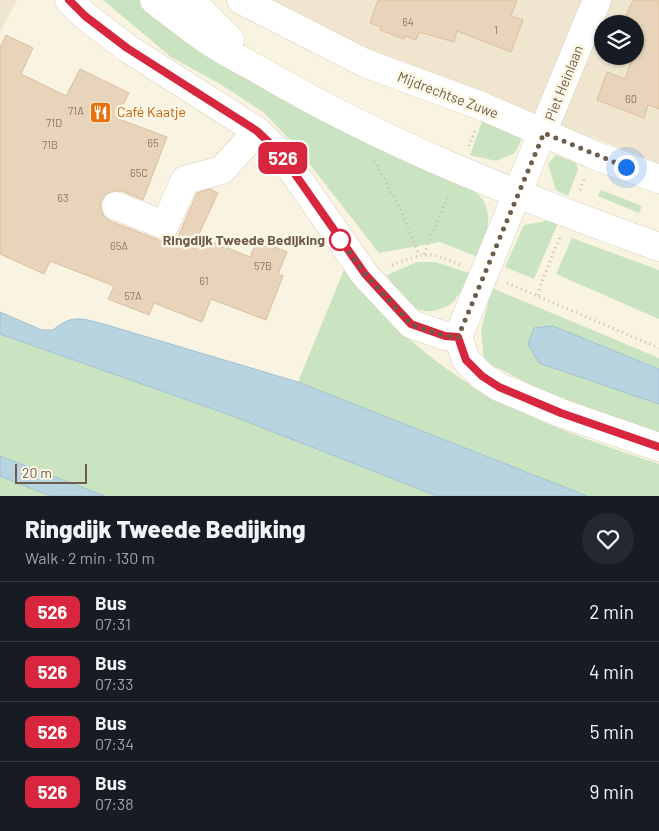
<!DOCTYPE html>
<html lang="en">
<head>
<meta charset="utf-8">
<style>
  :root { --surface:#171b24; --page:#242831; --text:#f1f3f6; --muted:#9ea1a6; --line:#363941 }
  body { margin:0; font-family:Barlow,sans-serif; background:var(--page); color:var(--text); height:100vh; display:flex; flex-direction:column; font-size:19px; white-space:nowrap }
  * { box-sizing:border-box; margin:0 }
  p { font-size:16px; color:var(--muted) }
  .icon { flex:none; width:28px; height:28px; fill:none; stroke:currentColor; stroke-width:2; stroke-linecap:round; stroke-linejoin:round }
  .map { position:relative; height:496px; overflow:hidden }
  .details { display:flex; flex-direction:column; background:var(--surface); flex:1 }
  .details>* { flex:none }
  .badge { padding:0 10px; border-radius:8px; font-size:18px; line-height:32px }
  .tools { position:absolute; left:594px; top:15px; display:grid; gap:10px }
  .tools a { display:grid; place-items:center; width:50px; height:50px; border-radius:50%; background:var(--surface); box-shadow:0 1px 4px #0004; font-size:25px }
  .scale { position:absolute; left:15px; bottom:12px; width:72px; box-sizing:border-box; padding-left:5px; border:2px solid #6d5c4b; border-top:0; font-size:14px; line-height:18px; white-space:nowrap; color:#6d5c4b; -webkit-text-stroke:4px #fdf7e6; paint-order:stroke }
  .you { position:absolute; width:25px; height:25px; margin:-12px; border:4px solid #fff; border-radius:50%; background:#1a73e8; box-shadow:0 0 0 8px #1a73e833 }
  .map>.badge { position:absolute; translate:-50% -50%; box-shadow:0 0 0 2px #fff }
  .round { display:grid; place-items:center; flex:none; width:52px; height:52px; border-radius:26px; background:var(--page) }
  .head { display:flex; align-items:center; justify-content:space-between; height:85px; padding:0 25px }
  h1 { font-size:24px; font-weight:800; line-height:38px }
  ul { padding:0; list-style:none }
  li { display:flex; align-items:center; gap:15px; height:60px; padding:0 25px; border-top:1px solid var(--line) }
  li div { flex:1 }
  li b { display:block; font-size:19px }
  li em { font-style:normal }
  li .badge { min-width:55px; font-weight:700; text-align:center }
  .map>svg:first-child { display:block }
  .residential { fill:#f0e6d0; fill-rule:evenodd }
  .green { fill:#cae4c2 }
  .water { fill:#b8d4e0; stroke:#a0c1d0 }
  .building { fill:#e8d4ba; stroke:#dcbf9e }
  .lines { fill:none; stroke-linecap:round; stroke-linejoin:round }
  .minor-casing { stroke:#d9cebc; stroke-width:29 }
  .path { stroke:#d0baa0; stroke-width:3; stroke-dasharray:1 4; stroke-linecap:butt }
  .minor { stroke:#fff; stroke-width:28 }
  .line-casing { stroke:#fff; stroke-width:11 }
  .line { stroke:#d7263d; stroke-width:8 }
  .walk { stroke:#6d5c4b; stroke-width:5; stroke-dasharray:0 9 }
  .stop-dot { fill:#fff; stroke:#d7263d; stroke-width:2.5 }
  .labels { text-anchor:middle; stroke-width:5; stroke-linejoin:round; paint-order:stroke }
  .number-label { font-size:11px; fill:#8c7a67 }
  .street-label { font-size:14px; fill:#6d5c4b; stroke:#fdf7e6 }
  .food-label { font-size:14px; fill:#c56008; stroke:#fdf7e6; text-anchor:start }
  .stop-label { font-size:14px; font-weight:bold; fill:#6d5c4b; stroke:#fdf7e6; text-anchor:end }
</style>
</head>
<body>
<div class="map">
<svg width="659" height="496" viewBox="0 0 659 496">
  <rect width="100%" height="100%" fill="#f9f3e1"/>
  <g class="residential">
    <polygon points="0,0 17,0 0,33"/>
    <path d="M266,0H659V163L370,52ZM602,24H635V56H602Z"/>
  </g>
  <g class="green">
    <path d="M103,0H139L167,23L462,181C468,186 478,193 483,200C494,218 485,240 478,257L440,242L379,253L294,144L263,112L220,84L171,57Z"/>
    <polygon points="483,119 524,134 515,153 496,161 470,155"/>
    <polygon points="556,155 576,163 578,170 568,196 556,190 548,164"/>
    <polygon points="601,190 642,206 639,213 598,196"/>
    <polygon points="550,220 558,223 534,279 505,267 524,225"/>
    <polygon points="572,238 659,270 659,319 556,274"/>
    <path d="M348,260C362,281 378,308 394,326C400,332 408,338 414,343C483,404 573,436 659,464V496H587L298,382Z"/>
    <path d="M417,262H435L469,273C465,282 461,293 454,301C450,306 443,308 437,310C413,317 397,293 387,275Z"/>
    <polygon points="492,288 659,358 659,369 644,362 539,363 659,404 659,434 561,400 484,361 481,330"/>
    <polygon points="0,334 230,415 437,496 105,496 0,456"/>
    <polygon points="0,476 50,496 0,496"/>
  </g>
  <g class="water">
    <path d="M0,312L42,330H53C73,313 83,319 107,325L298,382L587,496H437L230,415L0,334Z"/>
    <polygon points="553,326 659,369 659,404 539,363 528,344 534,328"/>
    <polygon points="0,456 105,496 50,496 0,476"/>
  </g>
  <g class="building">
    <polygon points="378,0 517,0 511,16 523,20 511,52 457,31 454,42 419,32 416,40 405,36 404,39 380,30 381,27 370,23"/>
    <polygon points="633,0 659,0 659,109 648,105 644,118 597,100 607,72 625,79 633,56 635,56 635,22 625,18"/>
    <polygon points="6,35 33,48 21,74 66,96 80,69 129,93 116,118 167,137 143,200 122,191 113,191 106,194 101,201 101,209 104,216 110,221 174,246 197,193 210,189 218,193 198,236 250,257 257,240 287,252 278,274 283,276 266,320 211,299 202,322 154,303 149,315 108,299 114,286 50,261 44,274 0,254 0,47"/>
  </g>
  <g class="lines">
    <defs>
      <g id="minor">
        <polyline points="69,0 85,16 127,48 257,131 281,154 365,275 411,324 445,336 458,337"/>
        <path d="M154,0C175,16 196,34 218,47C232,56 247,63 261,71C386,145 523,198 659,247"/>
        <polyline points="190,0 230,40"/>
        <polyline points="241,0 365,63 484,107 594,155 659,179"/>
        <polyline points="597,0 458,337 466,360 482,376 499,387 561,413 659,447"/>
        <polyline points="116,206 165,225 185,180 222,170 257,131"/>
      </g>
    </defs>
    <use href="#minor" class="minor-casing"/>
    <g class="path">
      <polyline points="469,146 475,131"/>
      <polyline points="374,161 377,165 400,209 419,255"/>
      <polyline points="580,190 585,177"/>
      <polyline points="424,254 449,194"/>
      <path d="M392,265C427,252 426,251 461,265"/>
      <polyline points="507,283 659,348"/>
      <polyline points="538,295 542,281 560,237"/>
    </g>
    <use href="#minor" class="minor"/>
  </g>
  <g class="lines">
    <defs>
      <polyline id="line" points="69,0 85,16 127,48 257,131 281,154 365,274 411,324 445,336 458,337 466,360 482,376 499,387 561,413 659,447"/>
    </defs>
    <use href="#line" class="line-casing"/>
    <use href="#line" class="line"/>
    <polyline class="walk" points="340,240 337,235 365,274 411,324 445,336 458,337 544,133 626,167"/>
  </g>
  <defs>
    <symbol id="restaurant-square" viewBox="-11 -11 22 22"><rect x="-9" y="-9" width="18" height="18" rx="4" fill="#e8710a" stroke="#fdf7e6"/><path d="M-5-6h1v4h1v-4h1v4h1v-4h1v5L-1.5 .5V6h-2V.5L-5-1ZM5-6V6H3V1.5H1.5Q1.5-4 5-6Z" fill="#fff"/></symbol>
  </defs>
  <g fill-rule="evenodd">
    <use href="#restaurant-square" x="88" y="100" width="25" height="25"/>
  </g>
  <circle class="stop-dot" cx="340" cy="240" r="10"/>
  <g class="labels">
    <g class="number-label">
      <text x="408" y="26">64</text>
      <text x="496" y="34">1</text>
      <text x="631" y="103">60</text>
      <text x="76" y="115">71A</text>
      <text x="54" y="127">71D</text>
      <text x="153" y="147">65</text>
      <text x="50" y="149">71B</text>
      <text x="139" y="177">65C</text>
      <text x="63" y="202">63</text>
      <text x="119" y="250">65A</text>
      <text x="263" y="270">57B</text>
      <text x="204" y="285">61</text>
      <text x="133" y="300">57A</text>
    </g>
    <g class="street-label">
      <text transform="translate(564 83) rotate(-68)" y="5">Piet Heinlaan</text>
      <text transform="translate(448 95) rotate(21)" y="5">Mijdrechtse Zuwe</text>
    </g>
    <g class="food-label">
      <text x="117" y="117">Café Kaatje</text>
    </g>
    <g class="stop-label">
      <text x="325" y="245">Ringdijk Tweede Bedijking</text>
    </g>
  </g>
</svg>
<div class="tools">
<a><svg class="icon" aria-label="layers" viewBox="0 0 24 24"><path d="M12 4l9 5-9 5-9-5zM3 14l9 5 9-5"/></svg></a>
</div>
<div class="scale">20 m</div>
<div class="you" style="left:626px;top:167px"></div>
<b class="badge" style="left:283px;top:158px;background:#d7263d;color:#fff">526</b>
</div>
<section class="details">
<div class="head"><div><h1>Ringdijk Tweede Bedijking</h1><p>Walk · 2 min · 130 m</p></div><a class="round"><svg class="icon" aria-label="heart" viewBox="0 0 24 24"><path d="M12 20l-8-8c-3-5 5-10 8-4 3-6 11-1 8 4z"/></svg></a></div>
<ul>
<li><span class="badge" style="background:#d7263d;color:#fff">526</span><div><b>Bus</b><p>07:31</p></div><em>2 min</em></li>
<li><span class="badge" style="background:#d7263d;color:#fff">526</span><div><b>Bus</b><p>07:33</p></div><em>4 min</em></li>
<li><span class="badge" style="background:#d7263d;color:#fff">526</span><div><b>Bus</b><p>07:34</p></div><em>5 min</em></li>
<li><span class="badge" style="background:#d7263d;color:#fff">526</span><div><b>Bus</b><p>07:38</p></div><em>9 min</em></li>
</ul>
</section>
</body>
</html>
